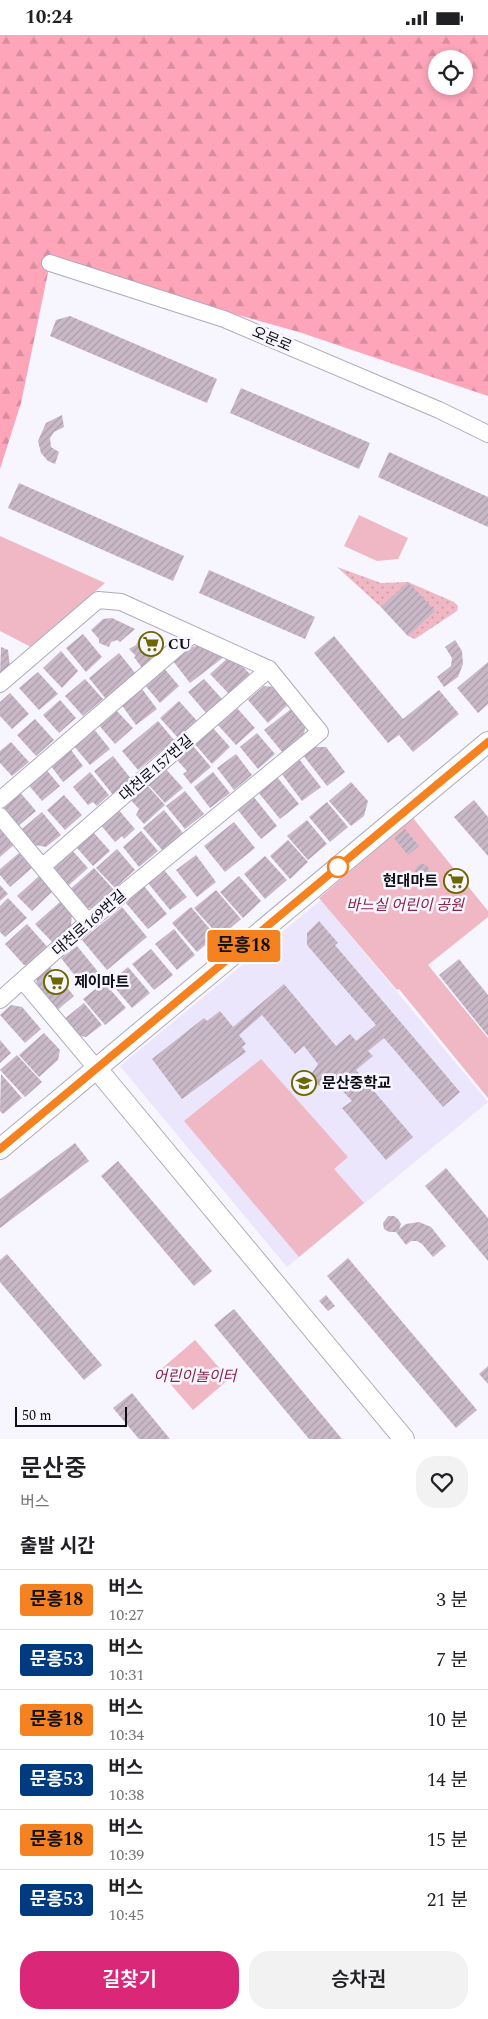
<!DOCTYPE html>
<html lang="ko">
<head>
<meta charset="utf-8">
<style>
  :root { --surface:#fff; --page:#f2f2f2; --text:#202124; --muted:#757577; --line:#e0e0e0; --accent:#db2777 }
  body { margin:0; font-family:Spectral,"Noto Sans KR",serif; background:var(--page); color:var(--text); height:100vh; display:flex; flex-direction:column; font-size:19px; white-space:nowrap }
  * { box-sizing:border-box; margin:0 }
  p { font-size:16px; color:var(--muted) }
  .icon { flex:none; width:28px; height:28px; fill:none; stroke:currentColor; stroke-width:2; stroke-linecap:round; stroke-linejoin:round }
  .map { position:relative; height:1404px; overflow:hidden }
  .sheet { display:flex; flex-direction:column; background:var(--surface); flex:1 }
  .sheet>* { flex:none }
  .badge { padding:0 10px; border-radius:4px; font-size:18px; line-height:32px }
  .buttons { position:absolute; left:428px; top:15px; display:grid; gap:10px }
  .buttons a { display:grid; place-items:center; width:45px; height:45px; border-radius:50%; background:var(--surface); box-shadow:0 2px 8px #0003; font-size:25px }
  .scale { position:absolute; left:15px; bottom:12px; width:112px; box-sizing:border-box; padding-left:5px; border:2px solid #0f0e14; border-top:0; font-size:14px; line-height:18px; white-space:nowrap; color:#0f0e14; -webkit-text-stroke:4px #f7f5fd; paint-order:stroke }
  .map>.badge { position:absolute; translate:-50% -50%; box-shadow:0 0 0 2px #fff }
  h2 { padding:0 20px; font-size:19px; line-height:45px }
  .round { display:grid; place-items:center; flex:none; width:52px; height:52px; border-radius:20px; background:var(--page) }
  .summary { display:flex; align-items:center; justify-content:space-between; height:85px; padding:0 20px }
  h1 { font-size:24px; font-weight:600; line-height:38px }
  .primary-button { display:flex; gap:10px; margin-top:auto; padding:10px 20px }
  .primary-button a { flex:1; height:58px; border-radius:20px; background:var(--accent); color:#fff; font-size:20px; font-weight:600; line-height:58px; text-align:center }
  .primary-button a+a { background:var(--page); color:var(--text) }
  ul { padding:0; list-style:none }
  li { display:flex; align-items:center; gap:15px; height:60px; padding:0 20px; border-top:1px solid var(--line) }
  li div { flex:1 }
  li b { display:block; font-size:19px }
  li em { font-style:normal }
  li .badge { min-width:55px; font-weight:700; text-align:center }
  .status { display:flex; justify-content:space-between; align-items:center; height:35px; padding:0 25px; background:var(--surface); direction:ltr }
  .status svg { height:14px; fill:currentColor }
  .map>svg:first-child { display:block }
  .built { fill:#ebe6fc }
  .grass { fill:url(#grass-dots) }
  .forest { fill:url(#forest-firs); fill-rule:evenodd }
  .park { fill:#efb8c4 }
  .building { fill:url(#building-hatch) }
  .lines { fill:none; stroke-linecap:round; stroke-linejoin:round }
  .minor-casing { stroke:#aeaabd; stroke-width:18 }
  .tertiary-casing { stroke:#aeaabd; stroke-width:22 }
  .minor { stroke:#fff; stroke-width:16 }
  .tertiary { stroke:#fff; stroke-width:20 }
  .line-casing { stroke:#fff; stroke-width:11 }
  .line { stroke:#f58220; stroke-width:8 }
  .stop-dot { fill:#fff; stroke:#f58220; stroke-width:2.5 }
  .labels { text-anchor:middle; stroke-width:5; stroke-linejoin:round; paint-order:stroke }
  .street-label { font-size:15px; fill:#0f0e14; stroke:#f7f5fd }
  .poi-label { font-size:15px; font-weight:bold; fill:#0f0e14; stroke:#f7f5fd; text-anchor:start }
  .park-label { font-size:15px; font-style:italic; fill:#892447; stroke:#f7f5fd }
</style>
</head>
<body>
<div class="status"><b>10:24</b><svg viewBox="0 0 49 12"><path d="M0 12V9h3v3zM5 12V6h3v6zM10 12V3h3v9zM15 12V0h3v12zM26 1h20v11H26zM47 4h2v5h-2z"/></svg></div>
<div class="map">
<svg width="488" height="1404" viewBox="0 0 488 1404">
  <defs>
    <pattern id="grass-dots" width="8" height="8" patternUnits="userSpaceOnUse" patternTransform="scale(1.25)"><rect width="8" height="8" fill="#efb8c4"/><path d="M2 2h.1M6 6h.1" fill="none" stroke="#cc9da8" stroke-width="1.8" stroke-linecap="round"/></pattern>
    <pattern id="forest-firs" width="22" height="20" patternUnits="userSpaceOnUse" patternTransform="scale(1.25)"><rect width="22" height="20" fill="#fea5ba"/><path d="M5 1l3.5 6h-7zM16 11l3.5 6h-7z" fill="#d88d9f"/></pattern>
    <pattern id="building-hatch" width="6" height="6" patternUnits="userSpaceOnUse" patternTransform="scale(1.25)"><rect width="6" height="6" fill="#c9b8c7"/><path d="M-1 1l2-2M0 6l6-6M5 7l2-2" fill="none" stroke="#ab9daa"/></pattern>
  </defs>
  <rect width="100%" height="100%" fill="#f7f5fd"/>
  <polygon class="built" points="321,865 488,1067 287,1232 120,1031"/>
  <polygon class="grass" points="337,532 381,548 408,547 454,567 458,571 457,576 415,604 408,601 381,572"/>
  <path class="forest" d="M0,0H488V361L299,297L50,228L21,368L0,434ZM436,24H464V51H436Z"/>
  <g class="park">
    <polygon points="359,480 408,503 398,524 377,526 344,511"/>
    <polygon points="0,501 105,548 31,612 0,596"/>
    <polygon points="413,783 488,876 488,882 428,930 488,1003 488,1063 399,954 397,955 319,863"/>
    <polygon points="261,1024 348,1122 334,1134 364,1168 299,1222 184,1086"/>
    <polygon points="195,1305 229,1344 193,1375 159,1336"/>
  </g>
  <g class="building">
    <polygon points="70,281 217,344 207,368 50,301 56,285"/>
    <polygon points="241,353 370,408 359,434 230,378"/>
    <polygon points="62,380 64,392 54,397 50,403 51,412 59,417 55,429 48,426 41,418 38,406 46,388"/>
    <polygon points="389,417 488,462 488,492 378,442"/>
    <polygon points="19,448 184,521 173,546 8,473"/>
    <polygon points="209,535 315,582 305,604 199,558"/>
    <polygon points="408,547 435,576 408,601 381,572"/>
    <polygon points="112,583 135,594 120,607 117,605 111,607 109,612 99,608 99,604 91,595 103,584"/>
    <polygon points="83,599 102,622 86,637 66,613"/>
    <polygon points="148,601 160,609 161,619 142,633 134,622 136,621 129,614 136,610 140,602"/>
    <polygon points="334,601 403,684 439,655 459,679 413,717 399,700 388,708 314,618"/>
    <polygon points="455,605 462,616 463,629 458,642 444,652 437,642 451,631 452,623 445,612"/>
    <polygon points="203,610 224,622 190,648 173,626 191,612"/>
    <polygon points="1,612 8,615 10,632 0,640"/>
    <polygon points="61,616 78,636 62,653 43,633"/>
    <polygon points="119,618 136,639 106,664 89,643"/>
    <polygon points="231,620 250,639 229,659 210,639"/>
    <polygon points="488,627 488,669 478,678 457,653"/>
    <polygon points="163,632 179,651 160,668 144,649"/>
    <polygon points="38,637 58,659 39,675 19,653"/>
    <polygon points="85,644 103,664 83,681 65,661"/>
    <polygon points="204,644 222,664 206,678 188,657"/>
    <polygon points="264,651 275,652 290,668 268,688 248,665"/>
    <polygon points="142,654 157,674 136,690 121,669"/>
    <polygon points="10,658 29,679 12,694 0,681 0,667"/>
    <polygon points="60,665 76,683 59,698 43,680"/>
    <polygon points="179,666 198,687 179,704 160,683"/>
    <polygon points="295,671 306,685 304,700 283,718 264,695"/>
    <polygon points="236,672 255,693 236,710 217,689"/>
    <polygon points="114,673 133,693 115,709 97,688"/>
    <polygon points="35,684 54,705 36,721 17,700"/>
    <polygon points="158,686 174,705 138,735 122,716"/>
    <polygon points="212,692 230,712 212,729 194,708"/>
    <polygon points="93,693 110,714 90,730 73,710"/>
    <polygon points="257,698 275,719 258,734 240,712"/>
    <polygon points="11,707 29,727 12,741 0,728 0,716"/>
    <polygon points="68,711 83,731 63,747 48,727"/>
    <polygon points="193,711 211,732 191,749 183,739 187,736 177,725"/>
    <polygon points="315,712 326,712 345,737 327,751 303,720"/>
    <polygon points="236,719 252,740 234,755 217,733"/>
    <polygon points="113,721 132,745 113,760 94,736"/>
    <polygon points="299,724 321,752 302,766 281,738"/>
    <polygon points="44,732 60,751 42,766 26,747"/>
    <polygon points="164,732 183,753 165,768 146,747"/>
    <polygon points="90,737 109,760 97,771 93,767 88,770 73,752"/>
    <polygon points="213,737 230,758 210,773 194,752"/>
    <polygon points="277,742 299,769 280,784 258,757"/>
    <polygon points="351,747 368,766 364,781 351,791 329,766"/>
    <polygon points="145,748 165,770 144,789 136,780 139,774 129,763"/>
    <polygon points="18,755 36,776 17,792 4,776 5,765"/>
    <polygon points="185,756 204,779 185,794 166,771"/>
    <polygon points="64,760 82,780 65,795 47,775"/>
    <polygon points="253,761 277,791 261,804 237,774"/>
    <polygon points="474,765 488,782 488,821 454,782"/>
    <polygon points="327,767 348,792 330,807 309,782"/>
    <polygon points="117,773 135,794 124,804 122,801 115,807 99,788"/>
    <polygon points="164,775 183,798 163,816 143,793"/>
    <polygon points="42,777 61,800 46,812 35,810 22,794"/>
    <polygon points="307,785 327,809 308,825 287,801"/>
    <polygon points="234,787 255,813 225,837 204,811"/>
    <polygon points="0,792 15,809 0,822"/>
    <polygon points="405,794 419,811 408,820 394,803"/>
    <polygon points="141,796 158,816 139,832 123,812"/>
    <polygon points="94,798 110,816 93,831 77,813"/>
    <polygon points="288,805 308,827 290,844 270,821"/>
    <polygon points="70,813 88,833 68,851 50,831"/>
    <polygon points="117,814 135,835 115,853 96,833"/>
    <polygon points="19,818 32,833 10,852 0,840 0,834"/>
    <polygon points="196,820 216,847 197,862 176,835"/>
    <polygon points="265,821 287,845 265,864 244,839"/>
    <circle cx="422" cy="836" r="7"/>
    <polygon points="94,833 115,856 95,874 83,872 68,856"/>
    <polygon points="164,835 187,862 170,875 148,848"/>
    <polygon points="39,841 53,856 32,876 17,861"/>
    <polygon points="239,841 261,866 243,883 220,857"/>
    <polygon points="0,850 8,859 0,866"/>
    <polygon points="144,851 167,879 148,894 125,867"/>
    <polygon points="216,855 241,884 220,902 194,873"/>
    <polygon points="8,863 27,883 5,902 0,897 0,871"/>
    <polygon points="61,866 72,878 71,892 53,908 35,889"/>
    <polygon points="122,872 147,902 107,935 82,905"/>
    <polygon points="191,872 216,901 197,917 172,888"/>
    <polygon points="319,886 338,908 335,910 460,1057 443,1072 384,1003 368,1016 373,1021 356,1035 413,1102 386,1125 342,1073 352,1066 334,1047 328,1052 316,1050 312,1043 312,1038 318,1029 304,1011 295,1019 262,980 239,1000 246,1009 242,1012 246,1017 182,1064 152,1024 204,983 207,986 220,976 233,992 284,949 336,1011 350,999 356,1006 376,990 307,910 307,898"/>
    <polygon points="27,889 51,916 36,930 24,930 5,909"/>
    <polygon points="174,894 195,920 177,935 155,909"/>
    <polygon points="77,911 99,938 83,951 61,923"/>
    <polygon points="151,914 173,940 154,955 132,929"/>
    <polygon points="459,924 488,960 488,1001 439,940"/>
    <polygon points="49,931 74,961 55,977 36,954 37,941"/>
    <polygon points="128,932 150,958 132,973 110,947"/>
    <polygon points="104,947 126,973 105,990 83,964"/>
    <polygon points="84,968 102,990 86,1002 75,1000 63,985"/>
    <polygon points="11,970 22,972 41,994 25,1008 0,980"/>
    <polygon points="44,998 60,1015 58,1025 39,1042 19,1020"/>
    <polygon points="0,1005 11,1018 0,1028"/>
    <polygon points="17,1020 42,1047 25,1062 0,1035"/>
    <polygon points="1,1039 22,1063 3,1079 0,1076"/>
    <polygon points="75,1108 89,1126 0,1193 0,1164"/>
    <polygon points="118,1126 212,1236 194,1251 101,1141"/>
    <polygon points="446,1133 488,1183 488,1226 425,1151"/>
    <polygon points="388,1181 394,1181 398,1184 401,1189 399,1194 406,1189 419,1187 431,1192 446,1211 433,1222 422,1209 417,1206 411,1206 406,1210 396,1197 389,1197 384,1194 383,1188"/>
    <polygon points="7,1219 102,1330 84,1345 0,1247 0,1225"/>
    <polygon points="348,1223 477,1375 456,1393 327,1241"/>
    <polygon points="326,1260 335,1271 328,1276 319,1266"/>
    <polygon points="234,1274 342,1404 309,1404 214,1290"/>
    <polygon points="488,1331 488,1349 479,1339"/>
    <polygon points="132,1358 170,1404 139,1404 113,1373"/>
  </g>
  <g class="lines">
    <defs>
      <g id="minor">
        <polyline points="50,228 224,284 439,375 488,399"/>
        <polyline points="0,649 98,565 121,567 269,634 320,697 88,887 0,965"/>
        <polyline points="0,765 192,600"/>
        <polyline points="0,781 88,887"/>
        <polyline points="43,831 269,634"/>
        <polyline points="23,946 97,1034"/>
      </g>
      <g id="tertiary">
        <polyline points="97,1034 404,1404"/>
        <polyline points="0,1114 488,707"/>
      </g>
    </defs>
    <use href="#minor" class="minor-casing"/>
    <use href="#tertiary" class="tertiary-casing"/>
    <use href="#minor" class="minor"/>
    <use href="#tertiary" class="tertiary"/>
  </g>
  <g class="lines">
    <defs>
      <polyline id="line" points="0,1114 488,707"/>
    </defs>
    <use href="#line" class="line-casing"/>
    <use href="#line" class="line"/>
  </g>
  <defs>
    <symbol id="supermarket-ring" viewBox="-11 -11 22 22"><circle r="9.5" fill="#f7f5fd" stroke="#6c6700" stroke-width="1.5"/><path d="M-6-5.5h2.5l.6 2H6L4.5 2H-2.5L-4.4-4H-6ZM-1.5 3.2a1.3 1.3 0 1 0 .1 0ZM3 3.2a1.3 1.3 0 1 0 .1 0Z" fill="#6c6700"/></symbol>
    <symbol id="school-ring" viewBox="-11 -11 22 22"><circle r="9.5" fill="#f7f5fd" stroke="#6c6700" stroke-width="1.5"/><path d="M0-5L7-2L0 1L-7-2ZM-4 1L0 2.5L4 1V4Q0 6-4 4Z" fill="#6c6700"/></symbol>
  </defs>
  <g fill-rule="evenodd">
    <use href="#supermarket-ring" x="137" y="595" width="28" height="28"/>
    <use href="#supermarket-ring" x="442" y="832" width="28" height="28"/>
    <use href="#supermarket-ring" x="42" y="933" width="28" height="28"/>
    <use href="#school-ring" x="290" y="1034" width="28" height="28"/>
  </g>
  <circle class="stop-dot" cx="338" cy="832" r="10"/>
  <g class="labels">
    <g class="street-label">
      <text transform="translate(272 304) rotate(23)" y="5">오문로</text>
      <text transform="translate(156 733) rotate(-41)" y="5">대천로157번길</text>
      <text transform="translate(89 888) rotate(-41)" y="5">대천로169번길</text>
    </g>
    <g class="poi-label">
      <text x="168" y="614">CU</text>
      <text x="438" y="851" text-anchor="end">현대마트</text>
      <text x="74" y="952">제이마트</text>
      <text x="322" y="1053">문산중학교</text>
    </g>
    <g class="park-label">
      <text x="405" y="875">바느실 어린이 공원</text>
      <text x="195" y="1346">어린이놀이터</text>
    </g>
  </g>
</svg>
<div class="buttons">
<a><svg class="icon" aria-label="locate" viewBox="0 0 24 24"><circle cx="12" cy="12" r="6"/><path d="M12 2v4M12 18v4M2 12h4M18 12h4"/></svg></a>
</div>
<div class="scale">50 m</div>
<b class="badge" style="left:244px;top:911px;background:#f58220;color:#111">문흥18</b>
</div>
<section class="sheet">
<div class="summary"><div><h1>문산중</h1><p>버스</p></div><a class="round"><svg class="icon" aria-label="heart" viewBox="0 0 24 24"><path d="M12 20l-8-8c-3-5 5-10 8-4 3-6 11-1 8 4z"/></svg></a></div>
<h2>출발 시간</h2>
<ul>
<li><span class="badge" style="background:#f58220;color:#111">문흥18</span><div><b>버스</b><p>10:27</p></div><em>3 분</em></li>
<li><span class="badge" style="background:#003b80;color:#fff">문흥53</span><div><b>버스</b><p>10:31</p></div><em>7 분</em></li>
<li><span class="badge" style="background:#f58220;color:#111">문흥18</span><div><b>버스</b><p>10:34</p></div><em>10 분</em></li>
<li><span class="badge" style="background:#003b80;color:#fff">문흥53</span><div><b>버스</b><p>10:38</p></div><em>14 분</em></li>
<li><span class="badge" style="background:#f58220;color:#111">문흥18</span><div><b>버스</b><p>10:39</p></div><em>15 분</em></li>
<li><span class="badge" style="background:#003b80;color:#fff">문흥53</span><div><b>버스</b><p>10:45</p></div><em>21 분</em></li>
</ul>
<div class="primary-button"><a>길찾기</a><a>승차권</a></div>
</section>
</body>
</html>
